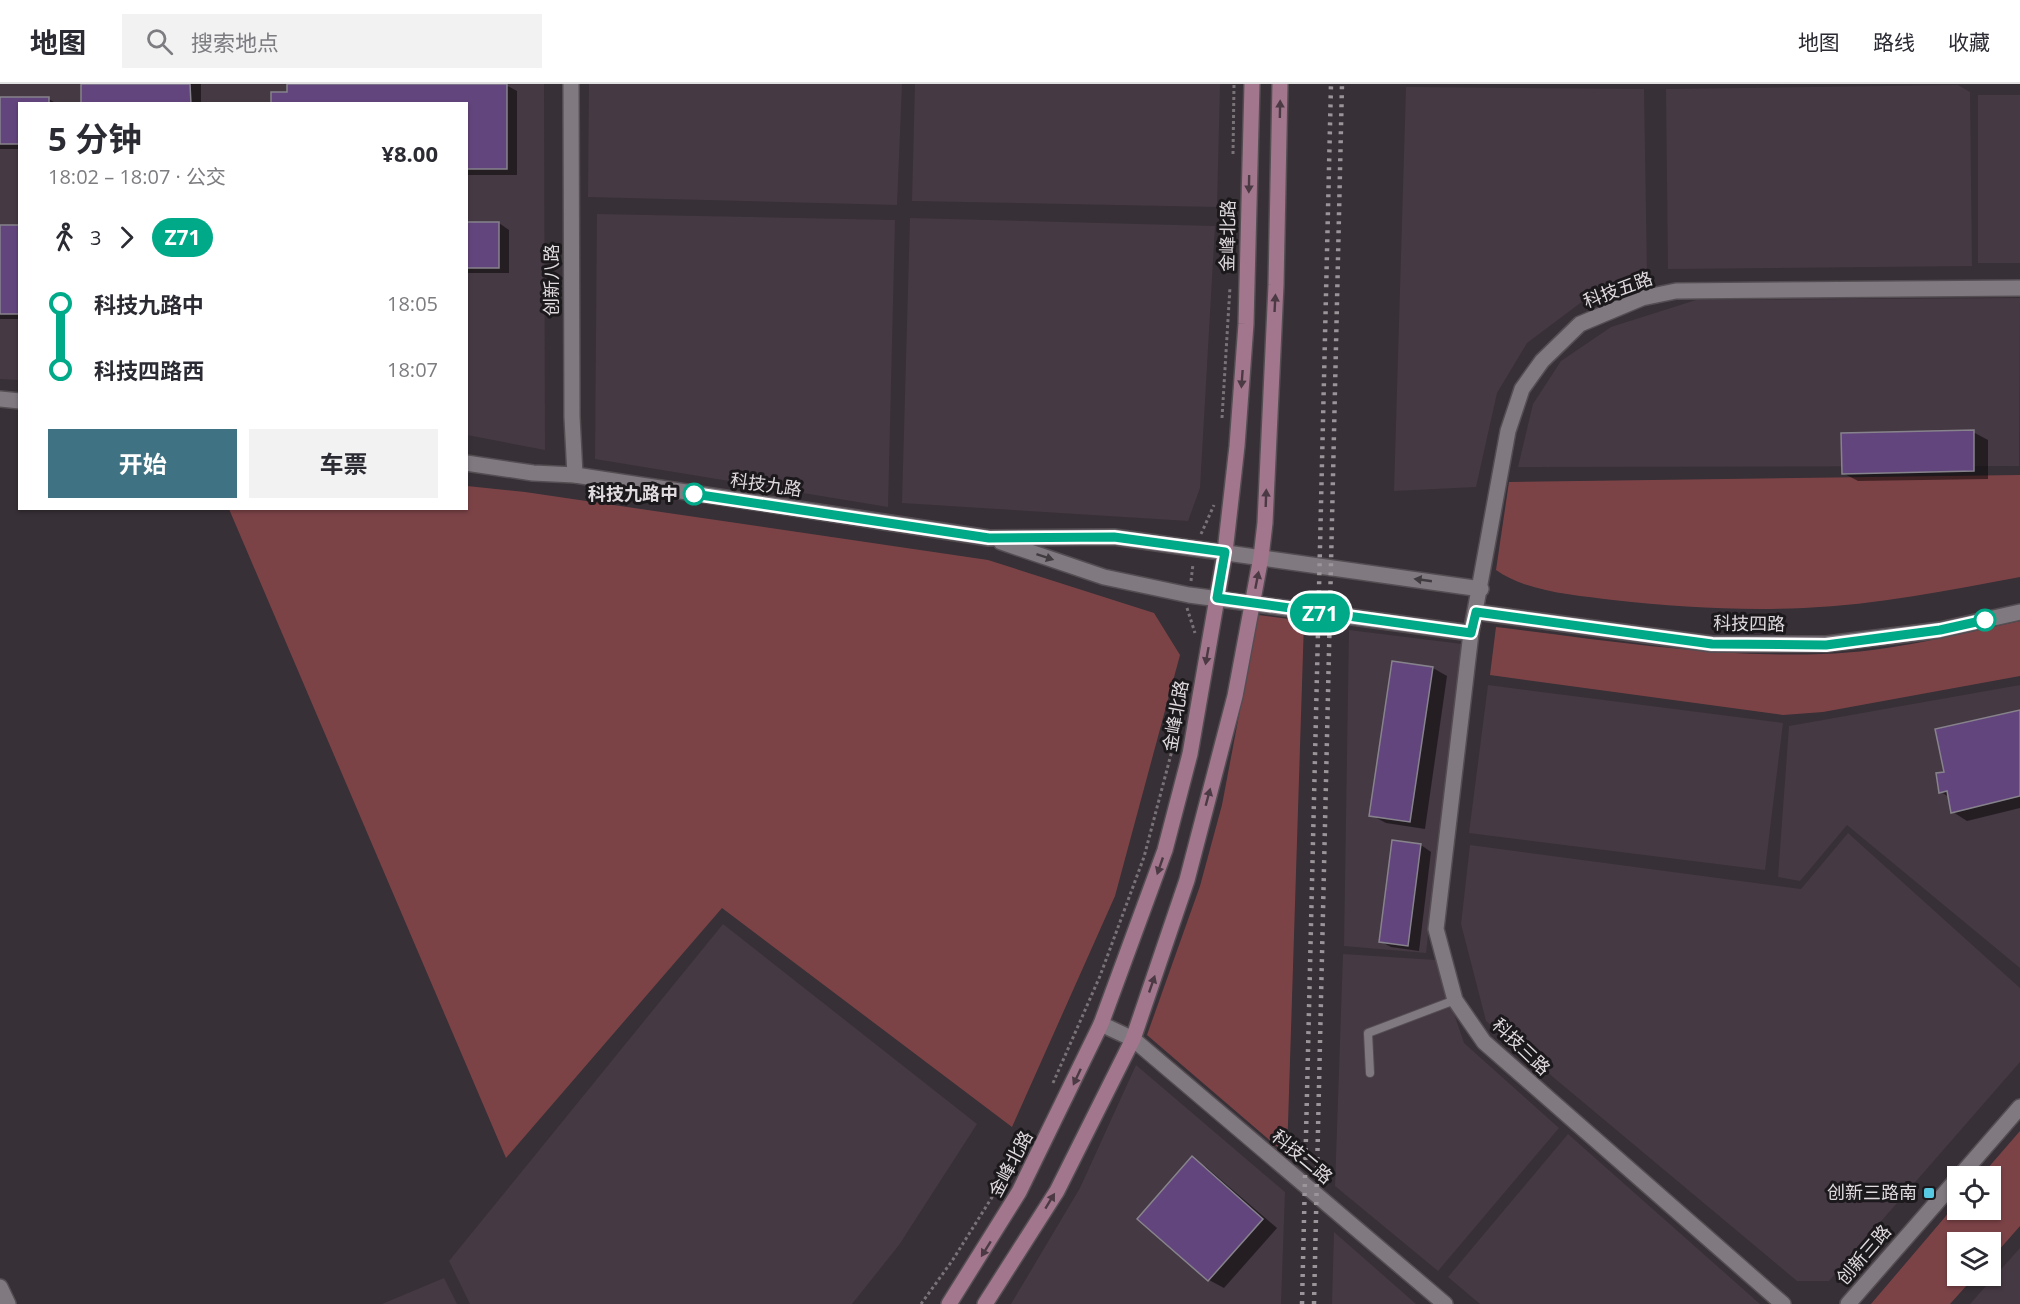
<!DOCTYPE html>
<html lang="zh">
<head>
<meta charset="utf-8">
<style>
  :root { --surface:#fff; --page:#f2f2f3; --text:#2b2b33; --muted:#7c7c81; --line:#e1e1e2; --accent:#3f7282 }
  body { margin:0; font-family:"Open Sans","Noto Sans SC",sans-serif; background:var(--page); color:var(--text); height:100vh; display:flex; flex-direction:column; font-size:22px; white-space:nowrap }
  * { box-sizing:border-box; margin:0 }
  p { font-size:20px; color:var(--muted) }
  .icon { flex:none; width:33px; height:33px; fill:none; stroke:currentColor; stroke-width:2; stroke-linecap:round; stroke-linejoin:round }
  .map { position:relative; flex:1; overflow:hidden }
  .sheet { position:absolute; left:18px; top:18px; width:450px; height:408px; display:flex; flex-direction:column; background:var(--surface); border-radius:0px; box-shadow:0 2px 4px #0004 }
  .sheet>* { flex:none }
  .badge { padding:0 12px; border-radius:20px; font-size:21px; line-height:39px }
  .fabs { position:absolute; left:1947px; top:1082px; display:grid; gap:12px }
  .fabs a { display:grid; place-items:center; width:54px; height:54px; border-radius:0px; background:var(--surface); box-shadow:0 2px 4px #0004; font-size:30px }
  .map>.badge { position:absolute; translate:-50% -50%; box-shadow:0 0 0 3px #fff }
  .legs { display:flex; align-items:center; gap:9px; height:66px; padding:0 30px; font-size:20px }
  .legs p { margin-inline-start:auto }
  .overview { display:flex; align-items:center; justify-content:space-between; height:102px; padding:0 30px }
  h1 { font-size:33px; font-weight:700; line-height:45px }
  .button { display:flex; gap:12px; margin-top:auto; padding:12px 30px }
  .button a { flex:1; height:69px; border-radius:0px; background:var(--accent); color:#fff; font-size:24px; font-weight:700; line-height:69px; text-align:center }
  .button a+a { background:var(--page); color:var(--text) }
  ul { padding:0 30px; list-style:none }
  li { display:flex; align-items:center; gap:21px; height:66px; font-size:22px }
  li i { display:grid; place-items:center; width:9px; height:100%; margin:0 8px; background:currentColor }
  li i::after { content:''; width:15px; height:15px; margin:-8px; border:4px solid; border-radius:50%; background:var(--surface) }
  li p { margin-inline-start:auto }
  li:first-child i { background:linear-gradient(#0000 50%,currentColor 0) }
  li:last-child i { background:linear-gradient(currentColor 50%,#0000 0) }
  header { display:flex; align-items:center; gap:36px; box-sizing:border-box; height:84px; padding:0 30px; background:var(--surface); border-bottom:2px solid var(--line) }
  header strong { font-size:28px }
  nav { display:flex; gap:33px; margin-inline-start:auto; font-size:21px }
  .search { width:420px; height:54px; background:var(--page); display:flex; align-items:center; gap:15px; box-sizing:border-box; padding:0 21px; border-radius:0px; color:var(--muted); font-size:22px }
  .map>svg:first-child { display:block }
  .built { fill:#453943 }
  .green { fill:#7c4347 }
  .shadow { fill:#0007 }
  .building { fill:#63457d; stroke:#87838c; stroke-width:1.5 }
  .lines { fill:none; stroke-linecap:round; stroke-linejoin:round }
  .service-casing { stroke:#544e53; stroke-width:10 }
  .tertiary-casing { stroke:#544e53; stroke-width:18 }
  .secondary-casing { stroke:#544e53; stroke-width:18 }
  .path { stroke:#797378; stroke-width:3; stroke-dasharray:3 3; stroke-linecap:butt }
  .service { stroke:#817980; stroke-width:8 }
  .tertiary { stroke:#817980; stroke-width:15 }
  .secondary { stroke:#a2768d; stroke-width:15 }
  .rail { stroke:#9b959a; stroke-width:4.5; stroke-dasharray:3 6; stroke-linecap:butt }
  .oneway { fill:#4b3a44 }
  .oneway2 { fill:#3f3b3f }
  .line-1-casing { stroke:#fff; stroke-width:14 }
  .line-1 { stroke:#0a8; stroke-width:9 }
  .stop-1-dot { fill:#fff; stroke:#0a8; stroke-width:3 }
  .poi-dot { fill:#57c9e3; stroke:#1c191c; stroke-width:2 }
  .labels { text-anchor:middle; stroke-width:6; stroke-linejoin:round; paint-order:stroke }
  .street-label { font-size:18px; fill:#dfdade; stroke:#1c191c }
  .stop-label { font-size:18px; font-weight:bold; fill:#dfdade; stroke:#1c191c; text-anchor:end }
  .poi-label { font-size:18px; fill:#dfdade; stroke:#1c191c; text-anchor:end }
</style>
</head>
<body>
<header>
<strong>地图</strong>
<div class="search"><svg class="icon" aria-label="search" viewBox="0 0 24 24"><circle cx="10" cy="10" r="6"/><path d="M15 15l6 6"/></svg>搜索地点</div>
<nav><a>地图</a><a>路线</a><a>收藏</a></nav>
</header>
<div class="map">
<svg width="2020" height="1220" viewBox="0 0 2020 1220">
  <rect width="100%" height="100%" fill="#373036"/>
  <g class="built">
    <polygon points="0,0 544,0 545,366 467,351 466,20 20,20 19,296 0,295"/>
    <polygon points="589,0 902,0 897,121 588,113"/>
    <polygon points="915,0 1220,0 1217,123 912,117"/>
    <polygon points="1958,1 1970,8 1972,182 1668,185 1666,5"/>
    <polygon points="1406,3 1644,5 1647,189 1587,214 1527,259 1497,309 1476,403 1394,407"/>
    <rect x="1978" y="11" width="42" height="168"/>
    <polygon points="597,130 895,136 888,423 595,375"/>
    <polygon points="910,134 1215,142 1200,404 1188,437 902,419"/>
    <polygon points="2020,214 2019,382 1518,383 1533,320 1561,277 1611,243 1696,216"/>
    <polygon points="1349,546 1462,560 1426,869 1344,862"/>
    <polygon points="1488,601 1783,639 1765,786 1469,749"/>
    <polygon points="2020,601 2020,884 1847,741 1800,797 1778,793 1789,642"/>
    <polygon points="1848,749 2020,904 2020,978 1829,1197 1797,1197 1486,937 1461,840 1470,761 1801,805"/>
    <polygon points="723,840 977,1040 899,1161 852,1220 470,1220 449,1177"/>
    <polygon points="1343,870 1436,876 1464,959 1559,1044 1438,1187 1335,1102"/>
    <polygon points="1136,981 1285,1108 1281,1220 1011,1220 1080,1104"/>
    <polygon points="1568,1050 1760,1220 1480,1220 1448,1193"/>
    <polygon points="1334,1148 1416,1220 1332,1220"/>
    <polygon points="2020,1164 2020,1220 1970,1220"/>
    <polygon points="444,1194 457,1220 382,1220"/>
  </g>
  <g class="green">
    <path d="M2020,391V493C1949,506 1877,521 1804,524C1740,527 1677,523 1613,516C1575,511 1527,508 1496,486L1509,398Z"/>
    <polygon points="467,402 525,408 988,476 1154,529 1180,571 1115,812 1012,1043 722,824 506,1074 229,425 466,424"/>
    <polygon points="1258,531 1304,537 1287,1071 1147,951 1200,802 1222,721"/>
    <path d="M2020,537V592L1823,628L1783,631L1490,591L1496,543C1605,556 1713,574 1823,570C1889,568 1956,551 2020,537Z"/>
    <polygon points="2020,1047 2020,1142 1991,1175 1990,1158 1958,1158 1958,1191 1976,1191 1950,1220 1871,1220 1957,1119 1958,1125 1990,1125 1990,1092 1981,1092"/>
  </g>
  <g class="shadow">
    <polygon points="82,0 201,0 201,20 83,20"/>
    <polygon points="506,1 517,7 517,91 466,91 466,20"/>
    <polygon points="0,14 49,15 57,20 20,20 20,65 0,65"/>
    <polygon points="466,139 499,139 509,146 509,189 466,189"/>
    <rect x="0" y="142" width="20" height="93"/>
    <polygon points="1973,348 1988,356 1988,395 1858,397 1843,389"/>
    <polygon points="1433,584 1447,592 1425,745 1386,739 1371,731"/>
    <polygon points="2020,627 2020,724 1967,737 1953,728 1949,713 1941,708 1946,689"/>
    <polygon points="1421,761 1431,768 1419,867 1391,863 1380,857"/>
    <polygon points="1192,1074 1206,1083 1277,1144 1224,1204 1209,1196 1139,1134"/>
  </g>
  <g class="building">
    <polygon points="81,0 190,0 191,20 81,20"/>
    <polygon points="287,0 507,0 507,85 466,85 466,20 271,20 271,8 287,8"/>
    <polygon points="0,13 49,13 49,20 20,20 20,60 0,60"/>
    <rect x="466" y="138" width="33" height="46"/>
    <rect x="0" y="141" width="20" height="89"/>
    <polygon points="1974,346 1974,387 1842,390 1841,349"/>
    <polygon points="1392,577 1433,583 1410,738 1369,732"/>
    <polygon points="2020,626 2020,712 1951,729 1947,707 1939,709 1936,689 1944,688 1935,645"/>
    <polygon points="1392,756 1421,760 1408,862 1379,858"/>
    <polygon points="1192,1072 1263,1135 1208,1197 1137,1135"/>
  </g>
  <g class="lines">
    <defs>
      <polyline id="service" points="1370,989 1368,949 1455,916"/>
      <g id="tertiary">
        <polyline points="571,0 572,333 575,391"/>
        <polyline points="0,315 20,317"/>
        <polyline points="466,379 533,389 575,391 989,454 1114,453 1481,505"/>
        <polyline points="1001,458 1104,493 1189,511 1471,549"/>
        <polyline points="1476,528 1712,560 1826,560 1940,546 2020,528"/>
        <polyline points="1101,940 1133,955 1445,1220"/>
        <polyline points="1960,1092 2020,1023"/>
        <polyline points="0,1203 8,1220"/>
        <polyline points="1783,1220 1484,958 1455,916 1436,845 1471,549 1508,347 1522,305 1542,277 1580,240 1642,214 1676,207 2020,204"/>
        <polyline points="1848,1220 1958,1094"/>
      </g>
      <g id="secondary">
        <polyline points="949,1220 1019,1108 1101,940 1165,766 1190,670 1225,468 1237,362 1246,240 1252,0"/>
        <polyline points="985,1220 1057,1107 1133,955 1187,796 1235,612 1261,473 1265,439 1276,201 1280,0"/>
      </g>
    </defs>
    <use href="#service" class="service-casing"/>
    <use href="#tertiary" class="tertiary-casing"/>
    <use href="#secondary" class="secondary-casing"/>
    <g class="path">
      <polyline points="1233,70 1234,0"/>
      <polyline points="1222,334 1230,203"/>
      <polyline points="1201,450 1214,421"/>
      <polyline points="1191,497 1193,480"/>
      <polyline points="1187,524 1195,549"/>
      <polyline points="1053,999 1100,892 1144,773 1175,655"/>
      <polyline points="921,1220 952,1177 1021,1067"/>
    </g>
    <use href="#service" class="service"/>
    <use href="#tertiary" class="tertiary"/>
    <use href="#secondary" class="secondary"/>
    <g class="rail">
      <polyline points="1302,1220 1331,0"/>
      <polyline points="1314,1220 1342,0"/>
    </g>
  </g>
  <defs><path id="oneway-solid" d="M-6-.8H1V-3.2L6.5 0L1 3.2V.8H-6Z" transform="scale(1.5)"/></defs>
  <g class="oneway">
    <use href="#oneway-solid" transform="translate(1280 25) rotate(-89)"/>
    <use href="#oneway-solid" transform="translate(1249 100) rotate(91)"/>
    <use href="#oneway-solid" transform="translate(1275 219) rotate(-87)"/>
    <use href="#oneway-solid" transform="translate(1242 295) rotate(94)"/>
    <use href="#oneway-solid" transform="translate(1266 414) rotate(-88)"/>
    <use href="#oneway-solid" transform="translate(1257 496) rotate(-79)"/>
    <use href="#oneway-solid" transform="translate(1207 572) rotate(100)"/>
    <use href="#oneway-solid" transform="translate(1208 713) rotate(-75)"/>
    <use href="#oneway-solid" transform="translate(1160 782) rotate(109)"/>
    <use href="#oneway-solid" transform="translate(1152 900) rotate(-71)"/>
    <use href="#oneway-solid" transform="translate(1077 993) rotate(115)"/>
    <use href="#oneway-solid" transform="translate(1050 1117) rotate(-59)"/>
    <use href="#oneway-solid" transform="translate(986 1165) rotate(122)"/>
  </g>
  <g class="oneway2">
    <use href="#oneway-solid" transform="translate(1045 473) rotate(18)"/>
    <use href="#oneway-solid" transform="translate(1423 496) rotate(-172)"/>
  </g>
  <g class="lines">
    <defs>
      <polyline id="line-1" points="694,410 989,454 1114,453 1225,468 1217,514 1471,549 1476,528 1712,560 1826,561 1940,546 1985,536"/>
    </defs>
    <use href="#line-1" class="line-1-casing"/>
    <use href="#line-1" class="line-1"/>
  </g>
  <g class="stop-1-dot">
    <circle cx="694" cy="410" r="10"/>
    <circle cx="1985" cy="536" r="10"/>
  </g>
  <rect class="poi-dot" x="1923" y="1103" width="12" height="12" rx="3"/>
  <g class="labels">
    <g class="street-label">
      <text transform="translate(1228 152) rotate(-89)" y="6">金峰北路</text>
      <text transform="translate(552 196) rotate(-90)" y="6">创新八路</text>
      <text transform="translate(1618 206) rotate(-20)" y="6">科技五路</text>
      <text transform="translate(766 401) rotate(8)" y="6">科技九路</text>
      <text transform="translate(1749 540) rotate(1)" y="6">科技四路</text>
      <text transform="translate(1176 632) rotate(-80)" y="6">金峰北路</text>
      <text transform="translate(1521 963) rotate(44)" y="6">科技三路</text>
      <text transform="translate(1302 1073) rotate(40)" y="6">科技二路</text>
      <text transform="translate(1011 1080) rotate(-62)" y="6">金峰北路</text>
      <text transform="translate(1864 1171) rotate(-49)" y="6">创新三路</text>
    </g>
    <g class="stop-label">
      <text x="678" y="416">科技九路中</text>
    </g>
    <g class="poi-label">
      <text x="1917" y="1115">创新三路南</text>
    </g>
  </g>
</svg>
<div class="fabs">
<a><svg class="icon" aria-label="locate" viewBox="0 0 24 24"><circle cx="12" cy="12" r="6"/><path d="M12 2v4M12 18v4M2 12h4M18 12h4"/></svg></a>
<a><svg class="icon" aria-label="layers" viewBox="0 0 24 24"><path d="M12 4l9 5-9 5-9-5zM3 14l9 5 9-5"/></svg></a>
</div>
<b class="badge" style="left:1320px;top:529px;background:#0a8;color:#fff">Z71</b>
<section class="sheet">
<div class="overview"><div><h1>5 分钟</h1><p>18:02 – 18:07 · 公交</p></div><b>¥8.00</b></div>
<div class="legs"><svg class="icon" aria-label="walk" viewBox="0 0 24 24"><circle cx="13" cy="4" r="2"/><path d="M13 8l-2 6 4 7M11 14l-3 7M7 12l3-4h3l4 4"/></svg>3<svg class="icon" aria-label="forward" viewBox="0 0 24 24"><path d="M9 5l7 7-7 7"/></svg><b class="badge" style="background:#0a8;color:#fff">Z71</b></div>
<ul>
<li><i style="color:#0a8"></i><b>科技九路中</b><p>18:05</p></li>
<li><i style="color:#0a8"></i><b>科技四路西</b><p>18:07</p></li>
</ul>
<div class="button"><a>开始</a><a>车票</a></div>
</section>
</div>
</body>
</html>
